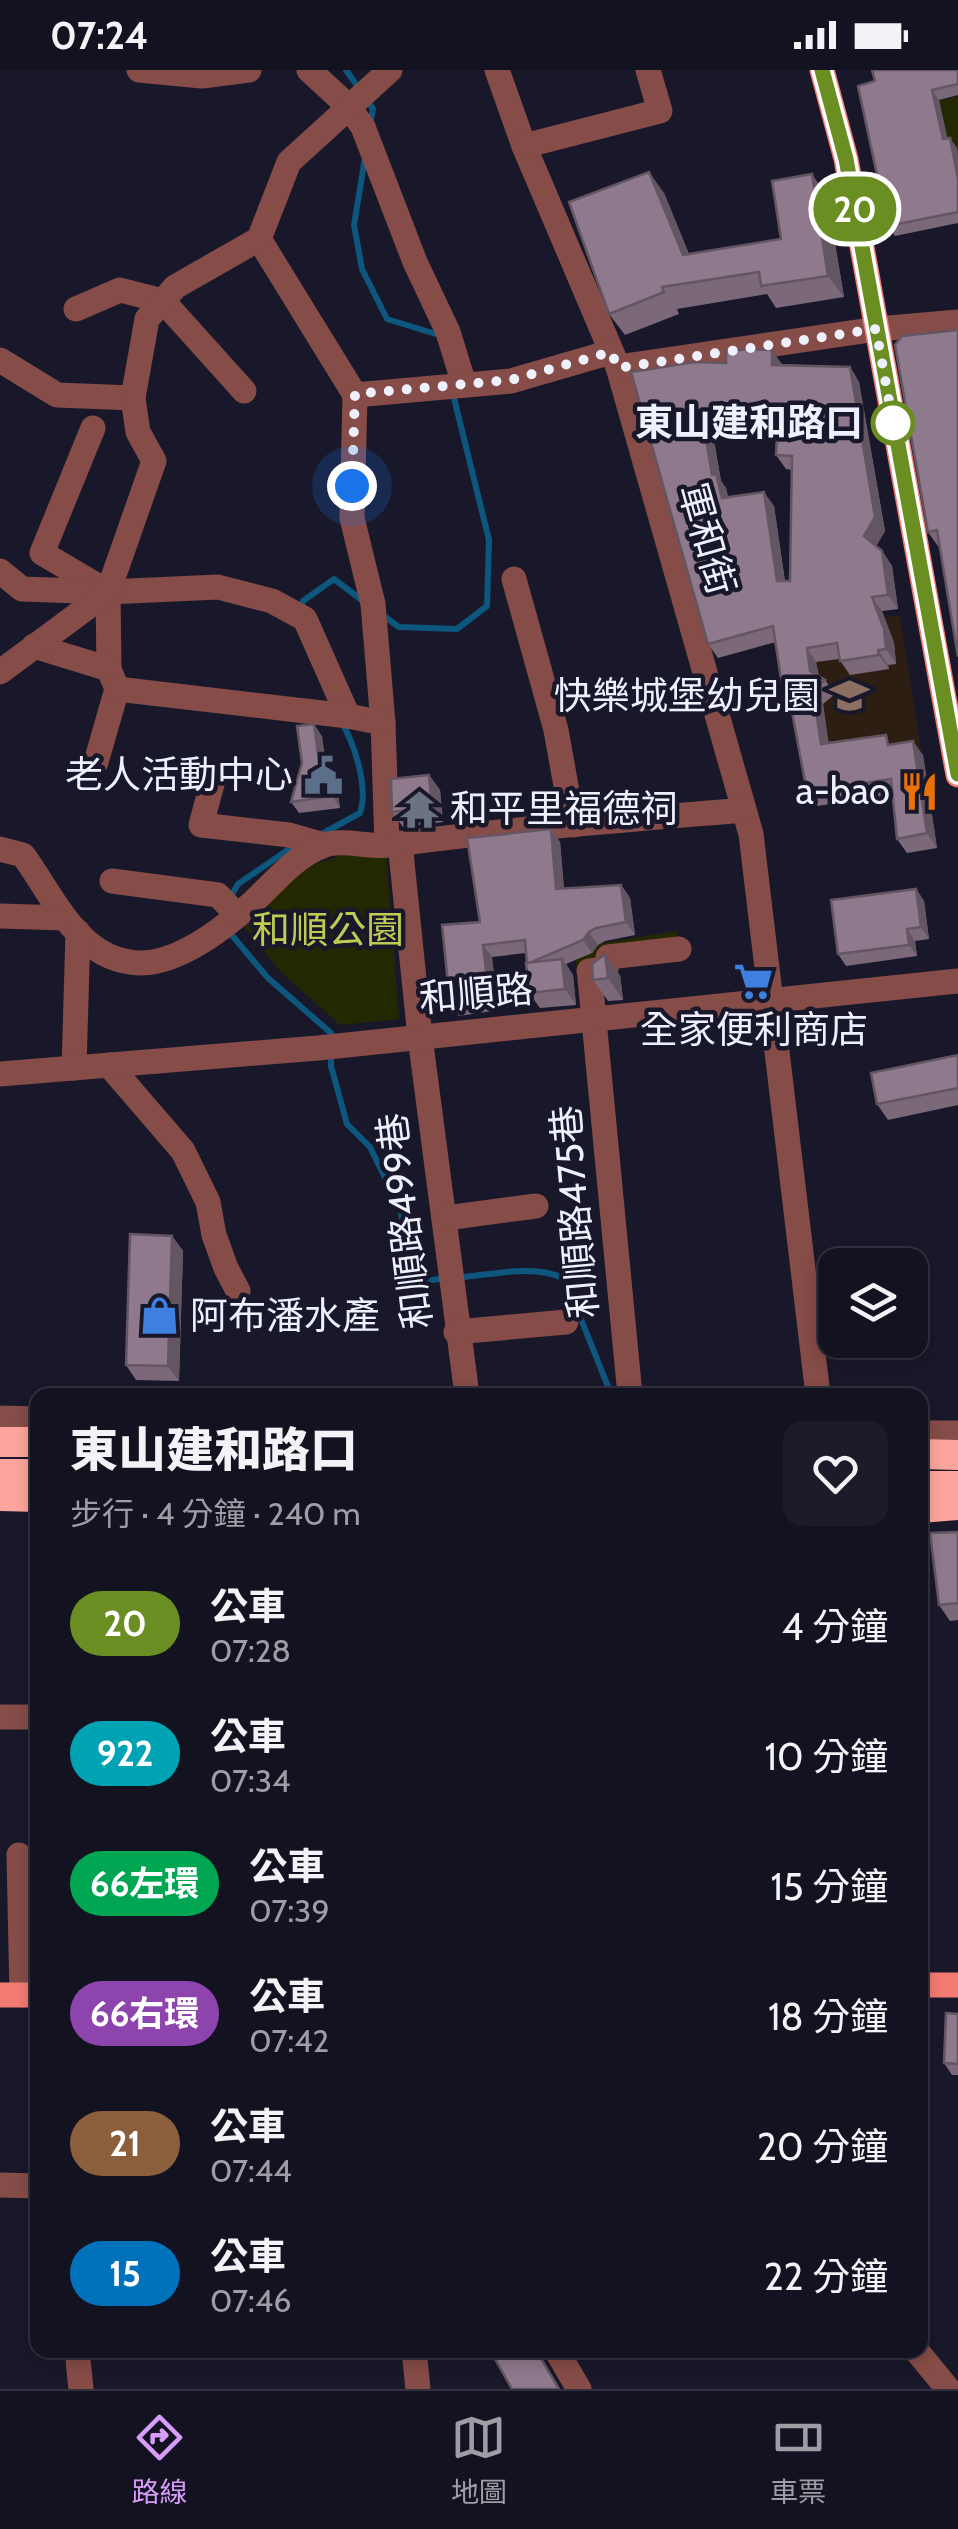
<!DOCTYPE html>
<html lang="zh-TW">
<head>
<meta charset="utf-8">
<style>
  :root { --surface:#131220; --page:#1c1b29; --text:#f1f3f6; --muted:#9d9ea5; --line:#32323e; --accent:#d79bf9 }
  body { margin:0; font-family:Cabin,"Noto Sans TC",sans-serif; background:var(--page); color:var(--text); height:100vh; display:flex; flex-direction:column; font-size:38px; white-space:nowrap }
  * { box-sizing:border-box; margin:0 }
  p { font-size:32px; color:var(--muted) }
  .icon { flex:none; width:55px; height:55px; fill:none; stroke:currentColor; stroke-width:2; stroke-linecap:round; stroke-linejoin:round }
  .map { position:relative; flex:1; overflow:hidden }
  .side { position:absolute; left:30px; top:1318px; width:898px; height:970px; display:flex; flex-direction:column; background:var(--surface); border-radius:20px; box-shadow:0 5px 15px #0003,0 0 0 2px var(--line) }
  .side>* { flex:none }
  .badge { padding:0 20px; border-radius:32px; font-size:35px; line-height:65px }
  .buttons { position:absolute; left:818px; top:1178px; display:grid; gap:20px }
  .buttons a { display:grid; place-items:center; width:110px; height:110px; border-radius:20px; background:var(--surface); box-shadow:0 5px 15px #0003,0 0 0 2px var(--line); font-size:50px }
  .you { position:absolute; width:50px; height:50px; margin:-25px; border:8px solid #fff; border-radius:50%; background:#1a73e8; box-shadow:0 0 0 15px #1a73e833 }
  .map>.badge { position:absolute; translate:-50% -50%; box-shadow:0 0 0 5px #fff }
  .round { display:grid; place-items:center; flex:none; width:105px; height:105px; border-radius:20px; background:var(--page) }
  .headline { display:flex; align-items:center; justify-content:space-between; height:170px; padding:0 40px }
  h1 { font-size:48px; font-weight:800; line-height:75px }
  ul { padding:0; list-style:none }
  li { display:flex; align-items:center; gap:30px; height:130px; padding:0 40px }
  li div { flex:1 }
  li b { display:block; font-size:38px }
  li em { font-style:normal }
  li .badge { min-width:110px; font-weight:700; text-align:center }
  .status { display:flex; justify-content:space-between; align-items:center; height:70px; padding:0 50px; background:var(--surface); direction:ltr }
  .status svg { height:28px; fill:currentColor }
  .tabs { display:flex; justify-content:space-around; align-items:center; height:140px; border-top:2px solid var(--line); background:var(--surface); font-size:28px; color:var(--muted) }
  .tabs a { display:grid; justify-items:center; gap:5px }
  .tabs .selected { color:var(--accent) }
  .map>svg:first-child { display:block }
  .education { fill:#2c1e13 }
  .green { fill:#242800 }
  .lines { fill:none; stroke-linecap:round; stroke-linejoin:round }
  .stream { stroke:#0d577e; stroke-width:6 }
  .minor { stroke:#864c47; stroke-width:25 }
  .major { stroke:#f37b72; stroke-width:25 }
  .highway { stroke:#fca59c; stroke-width:30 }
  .wall { fill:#7b6979; fill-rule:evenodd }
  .shaded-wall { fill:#645563 }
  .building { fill:#8f7a8d; stroke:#645563; stroke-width:2.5; fill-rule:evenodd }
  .line-casing { stroke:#fff; stroke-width:22 }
  .line { stroke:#6b8e23; stroke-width:15 }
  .walk { stroke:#eff0fd; stroke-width:10; stroke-dasharray:0 18 }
  .stop-dot { fill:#fff; stroke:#6b8e23; stroke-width:5 }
  .labels { text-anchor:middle; stroke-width:9; stroke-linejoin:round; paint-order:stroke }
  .stop-label { font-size:38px; font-weight:bold; fill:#eff0fd; stroke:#19182b; text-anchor:end }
  .street-label { font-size:38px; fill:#eff0fd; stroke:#19182b }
  .poi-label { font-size:38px; fill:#eff0fd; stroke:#19182b; text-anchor:end }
  .park-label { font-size:38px; fill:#bfcb53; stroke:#19182b }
</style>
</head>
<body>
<div class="status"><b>07:24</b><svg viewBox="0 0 49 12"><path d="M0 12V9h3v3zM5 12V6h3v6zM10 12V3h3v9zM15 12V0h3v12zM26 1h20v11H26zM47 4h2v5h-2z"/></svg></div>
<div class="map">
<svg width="958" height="2319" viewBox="0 0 958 2319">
  <rect width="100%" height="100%" fill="#19182b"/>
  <polygon class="education" points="900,546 924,700 903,725 814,737 768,552"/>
  <g class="green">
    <polygon points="958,26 958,83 957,78 950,79 939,31"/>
    <polygon points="386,780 399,949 340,955 281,902 237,848 313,795 346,784"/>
    <polygon points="677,861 679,883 577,902 574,878"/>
  </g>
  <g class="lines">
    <g class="stream">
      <polyline points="346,0 360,20"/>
      <polyline points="367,30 373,39 370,55"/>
      <polyline points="365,88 354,155 362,199 387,249 439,265 440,269"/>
      <polyline points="301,539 303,531 334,509 363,531"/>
      <polyline points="381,544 399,557 457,559 487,536 489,470 452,320"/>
      <path d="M320,765L360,743C369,717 354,673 341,651"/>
      <polyline points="231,826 238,814 295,775"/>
      <polyline points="230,863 268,908 331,963 331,968"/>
      <polyline points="331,981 331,996 347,1054 370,1077 401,1140 405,1189 427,1211 438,1209"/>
      <path d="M464,1207C496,1204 535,1194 565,1209L609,1319"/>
    </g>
    <g class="minor">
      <polyline points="139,0 202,6 249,0"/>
      <polyline points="309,0 348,36 363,57 415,192 448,262 464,314"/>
      <polyline points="497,0 524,76 618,297 751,764 818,1325"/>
      <polyline points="524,76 660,41 648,0"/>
      <polyline points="259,169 355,325 511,311 611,282"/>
      <polyline points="76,239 120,220 163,231 244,321"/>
      <polyline points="0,290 57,325 133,328"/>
      <polyline points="618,297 877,259 958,252"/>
      <polyline points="355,325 352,448 373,534 383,653 387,775"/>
      <polyline points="93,358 42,483 108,522 109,599 117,619 96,692"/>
      <polyline points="0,501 22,519 108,522 218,517 272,531 305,549 348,646 383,653"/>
      <polyline points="514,509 556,660 573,755"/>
      <polyline points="34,576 109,599"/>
      <polyline points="0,602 108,522 154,391 138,362 133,328 147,249 175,217 259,169 289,92 390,0"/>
      <polyline points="117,619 348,646"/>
      <polyline points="215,703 201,755 289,765 324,775"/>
      <polyline points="400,773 420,967 467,1325"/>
      <path d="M0,779L23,785C54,827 79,892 140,893C179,893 224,858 252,833C274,813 294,787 322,776C342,768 369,778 390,775C507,759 626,750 744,740"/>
      <polyline points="112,811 218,825 237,845"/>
      <polyline points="0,846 64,848"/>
      <polyline points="590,906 589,901 606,899 608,887 679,879"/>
      <polyline points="590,909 630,1325"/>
      <polyline points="109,995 183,1081 208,1132 214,1165 226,1198 238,1221"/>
      <polyline points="74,998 78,862"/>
      <polyline points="0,1004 318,978 958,911"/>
      <polyline points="446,1148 536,1136"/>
      <polyline points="456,1262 566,1252"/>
      <polyline points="0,1348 38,1349"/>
      <polyline points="920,1363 958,1363"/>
      <polyline points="0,1647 38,1647"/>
      <polyline points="19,1785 22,1925"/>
      <polyline points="0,2115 38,2116"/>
      <polyline points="77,2280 81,2319"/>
      <polyline points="414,2280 418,2319"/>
      <polyline points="556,2280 579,2319"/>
      <polyline points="916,2280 948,2319"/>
    </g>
    <g class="major">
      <polyline points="822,0 846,89 958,705"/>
      <polyline points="920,1915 958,1915"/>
      <polyline points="0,1925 38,1925"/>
    </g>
    <g class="highway">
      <polyline points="0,1372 38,1372"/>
      <polyline points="920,1384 958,1385"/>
      <polyline points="0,1404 38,1404"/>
      <polyline points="920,1416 958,1416"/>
      <polyline points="0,1426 38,1427"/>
      <polyline points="920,1438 958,1435"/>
    </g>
  </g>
  <g class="wall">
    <polygon points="958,0 958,25 939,30 947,69 957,78 958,85 958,153 895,166 888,156 875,11"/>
    <polygon points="664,123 689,184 781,169 827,126 844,227 776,238 767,224 677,239 679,244 625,265 609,244"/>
    <polygon points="958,260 940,479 928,462"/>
    <path d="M782,294L850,297L859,312L885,461L876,476L882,481L892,496L898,539L882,541L894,573L896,594L888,595L889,599L850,605L839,589L816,592L819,606L825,610L835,624L823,634L828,673L892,674L923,685L937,778L907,783L897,769L893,725L817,736L807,722L790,632L783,622L776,572L718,588L708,574L631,302ZM711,353L777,355L776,385L786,399L792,400L790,511H785L774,436L728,427L726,418L721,411Z"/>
    <polygon points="322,666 325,691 327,691 335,703 340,738 299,743 291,732"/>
    <polygon points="429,705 440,720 443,752 403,757 392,742"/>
    <polygon points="551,759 560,772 564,819 621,815 630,828 635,865 605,871 598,875 592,883 566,894 573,905 576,935 540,938 529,923 526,883 492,887 498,940 459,946 450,934 480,852"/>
    <polygon points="916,819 924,831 929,869 915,871 917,886 846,896 838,884"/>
    <polygon points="620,905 623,930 608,931 593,910"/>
    <polygon points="958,985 958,1035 888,1050 877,1034"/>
    <polygon points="172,1166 183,1181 179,1311 136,1310 126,1295"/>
    <polygon points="958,1462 958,1550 950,1551 939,1535"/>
    <polygon points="958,1944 958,2005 952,2005 944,1993"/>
  </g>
  <g class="shaded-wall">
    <polygon points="932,20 939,30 950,79 943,69"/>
    <polygon points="950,68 957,78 958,85 958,109"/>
    <polygon points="649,102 664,123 698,207 683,185"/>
    <polygon points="812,104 827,126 844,227 828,206"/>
    <polygon points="772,280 782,294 781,309 772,295"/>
    <polygon points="850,297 859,312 885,461 874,480 864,466"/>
    <polygon points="701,339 711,353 721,411 726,418 732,443 722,428 712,405"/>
    <polygon points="764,422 774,436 787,526 777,511"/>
    <polygon points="882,481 892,496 898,539 888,525"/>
    <polygon points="872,527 882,541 894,573 896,594 886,579"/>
    <polygon points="807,578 816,592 820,615 810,601"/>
    <polygon points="878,580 888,595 889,599 879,585"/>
    <polygon points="813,620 823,634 831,688 821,674"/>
    <polygon points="314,654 322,666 327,704 319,692"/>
    <polygon points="913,671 923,685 937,778 927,763"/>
    <polygon points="327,691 335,703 340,738 332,726"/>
    <polygon points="429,705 440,720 443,752 432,737"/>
    <polygon points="551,759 560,772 565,832 556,819"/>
    <polygon points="621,815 630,828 635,865 626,852"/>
    <polygon points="916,819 924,831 929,869 921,857"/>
    <polygon points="907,859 915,871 917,886 909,875"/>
    <polygon points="589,862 598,875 592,883 583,870"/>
    <polygon points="483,875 492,887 498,940 489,927"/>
    <polygon points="605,884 620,905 623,930 608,908"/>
    <polygon points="562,889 573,905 576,935 565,919"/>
    <polygon points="172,1166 183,1181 179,1311 168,1296"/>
  </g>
  <g class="building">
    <polygon points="872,0 958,0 958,14 932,20 943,69 950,68 958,109 958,142 888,156 858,16 875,11"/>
    <polygon points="649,102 683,185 781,169 772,111 812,104 828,206 761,216 759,202 662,217 664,222 609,244 569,132"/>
    <polygon points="958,260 958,587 937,460 928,462 895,275 902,266"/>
    <path d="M746,279L772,280V295L850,297L875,447L864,466L882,481L888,525L872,527L884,559L886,579L878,580L879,585L840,591L837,573L807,578L810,601L825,610L813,620L821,674L886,665L888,675L913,671L927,763L897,769L891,709L807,722L788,621L783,622L773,556L708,574L631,302L695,292L726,293V282ZM701,339L778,341L776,385L792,386L790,511H777L764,422L722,428L716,404L712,405Z"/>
    <polygon points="314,654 319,692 327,691 332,726 291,732 302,693 297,656"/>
    <polygon points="429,705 432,737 392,742 391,709"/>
    <polygon points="551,759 556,819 621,815 626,852 596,858 589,862 583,870 527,894 525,870 483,875 489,927 450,934 442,855 480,852 467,768"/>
    <polygon points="916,819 921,857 907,859 909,875 838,884 831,830"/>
    <polygon points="605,884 608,908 593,910 592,894"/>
    <polygon points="562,889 565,919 529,923 526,893"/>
    <polygon points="958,985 958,1018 877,1034 871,1003"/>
    <polygon points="130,1164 172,1166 168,1296 126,1295"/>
    <polygon points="958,1462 958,1533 939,1535 930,1463"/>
    <polygon points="946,1943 958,1944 958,1994 944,1993"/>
    <polygon points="490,2280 536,2280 559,2319 512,2319"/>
  </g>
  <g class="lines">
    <defs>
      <polyline id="line" points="822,0 846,89 958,704"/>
    </defs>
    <use href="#line" class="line-casing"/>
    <use href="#line" class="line"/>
    <polyline class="walk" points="352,416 355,324 511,310 611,282 618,298 876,259 893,353"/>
  </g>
  <defs>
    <symbol id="school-bare" viewBox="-9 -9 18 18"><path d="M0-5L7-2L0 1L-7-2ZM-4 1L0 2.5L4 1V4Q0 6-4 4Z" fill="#8d6e63" stroke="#19182b" stroke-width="2.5" paint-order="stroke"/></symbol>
    <symbol id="civic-bare" viewBox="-9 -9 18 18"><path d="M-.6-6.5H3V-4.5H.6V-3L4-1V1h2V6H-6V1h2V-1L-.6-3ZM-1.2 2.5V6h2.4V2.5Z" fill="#5c6f8a" stroke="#19182b" stroke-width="2.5" paint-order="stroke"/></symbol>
    <symbol id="restaurant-bare" viewBox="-9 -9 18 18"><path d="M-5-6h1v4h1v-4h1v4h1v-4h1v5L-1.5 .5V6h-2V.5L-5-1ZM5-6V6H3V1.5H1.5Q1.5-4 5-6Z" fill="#e8710a" stroke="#19182b" stroke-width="2.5" paint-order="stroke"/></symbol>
    <symbol id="temple-bare" viewBox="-9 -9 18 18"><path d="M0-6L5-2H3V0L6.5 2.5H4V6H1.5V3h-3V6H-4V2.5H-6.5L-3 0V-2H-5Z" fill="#6b7280" stroke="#19182b" stroke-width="2.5" paint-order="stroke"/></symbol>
    <symbol id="supermarket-bare" viewBox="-9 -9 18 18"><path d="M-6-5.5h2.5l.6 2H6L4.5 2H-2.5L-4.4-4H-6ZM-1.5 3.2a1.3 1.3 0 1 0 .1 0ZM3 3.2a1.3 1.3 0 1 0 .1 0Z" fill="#3f7fe0" stroke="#19182b" stroke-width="2.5" paint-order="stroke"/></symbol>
    <symbol id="shop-bare" viewBox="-9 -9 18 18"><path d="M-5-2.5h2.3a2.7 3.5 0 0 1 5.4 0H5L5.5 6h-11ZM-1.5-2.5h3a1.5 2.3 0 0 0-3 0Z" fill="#3f7fe0" stroke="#19182b" stroke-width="2.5" paint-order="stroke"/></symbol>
  </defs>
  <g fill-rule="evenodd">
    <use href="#school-bare" x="822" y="598" width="55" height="55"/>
    <use href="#civic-bare" x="296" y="678" width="55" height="55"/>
    <use href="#restaurant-bare" x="892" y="694" width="55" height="55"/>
    <use href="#temple-bare" x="392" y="712" width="55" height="55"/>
    <use href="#supermarket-bare" x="726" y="884" width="55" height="55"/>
    <use href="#shop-bare" x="132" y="1218" width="55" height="55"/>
  </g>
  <circle class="stop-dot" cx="893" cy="353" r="20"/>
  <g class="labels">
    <g class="stop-label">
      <text x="863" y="366">東山建和路口</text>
    </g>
    <g class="street-label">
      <text transform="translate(707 469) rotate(74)" y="13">軍和街</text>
      <text transform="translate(476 924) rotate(-5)" y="13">和順路</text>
      <text transform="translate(575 1142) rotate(-95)" y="13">和順路475巷</text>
      <text transform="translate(405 1151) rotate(-97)" y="13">和順路499巷</text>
    </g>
    <g class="poi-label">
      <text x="820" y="639">快樂城堡幼兒園</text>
      <text x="293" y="718">老人活動中心</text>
      <text x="890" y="734">a-bao</text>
      <text x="450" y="752" text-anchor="start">和平里福德祠</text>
      <text x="754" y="973" text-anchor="middle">全家便利商店</text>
      <text x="190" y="1259" text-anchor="start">阿布潘水產</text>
    </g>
    <g class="park-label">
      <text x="328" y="873">和順公園</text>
    </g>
  </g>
</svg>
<div class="buttons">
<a><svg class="icon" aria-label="layers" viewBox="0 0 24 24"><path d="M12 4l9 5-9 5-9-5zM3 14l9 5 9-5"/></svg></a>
</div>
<div class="you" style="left:352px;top:416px"></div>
<b class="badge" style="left:855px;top:139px;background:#6b8e23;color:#fff">20</b>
<section class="side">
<div class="headline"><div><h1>東山建和路口</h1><p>步行 · 4 分鐘 · 240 m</p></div><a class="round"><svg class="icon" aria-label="heart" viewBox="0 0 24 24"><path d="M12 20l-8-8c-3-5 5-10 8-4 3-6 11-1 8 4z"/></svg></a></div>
<ul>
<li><span class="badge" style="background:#6b8e23;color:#fff">20</span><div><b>公車</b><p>07:28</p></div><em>4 分鐘</em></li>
<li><span class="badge" style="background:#00a3b4;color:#fff">922</span><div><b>公車</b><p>07:34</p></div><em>10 分鐘</em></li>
<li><span class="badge" style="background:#00a651;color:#fff">66左環</span><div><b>公車</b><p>07:39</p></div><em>15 分鐘</em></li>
<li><span class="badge" style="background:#8e44ad;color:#fff">66右環</span><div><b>公車</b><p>07:42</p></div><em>18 分鐘</em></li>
<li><span class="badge" style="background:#8b5e3c;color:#fff">21</span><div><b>公車</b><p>07:44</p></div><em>20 分鐘</em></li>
<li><span class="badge" style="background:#0072bc;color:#fff">15</span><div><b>公車</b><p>07:46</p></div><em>22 分鐘</em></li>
</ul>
</section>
</div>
<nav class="tabs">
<a class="selected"><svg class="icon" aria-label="directions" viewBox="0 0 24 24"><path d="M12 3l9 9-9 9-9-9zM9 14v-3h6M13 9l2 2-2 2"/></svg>路線</a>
<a><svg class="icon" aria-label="map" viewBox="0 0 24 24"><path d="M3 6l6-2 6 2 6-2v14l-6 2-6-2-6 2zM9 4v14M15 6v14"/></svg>地圖</a>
<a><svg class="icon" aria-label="tickets" viewBox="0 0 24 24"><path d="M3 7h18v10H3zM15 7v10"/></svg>車票</a>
</nav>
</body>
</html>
